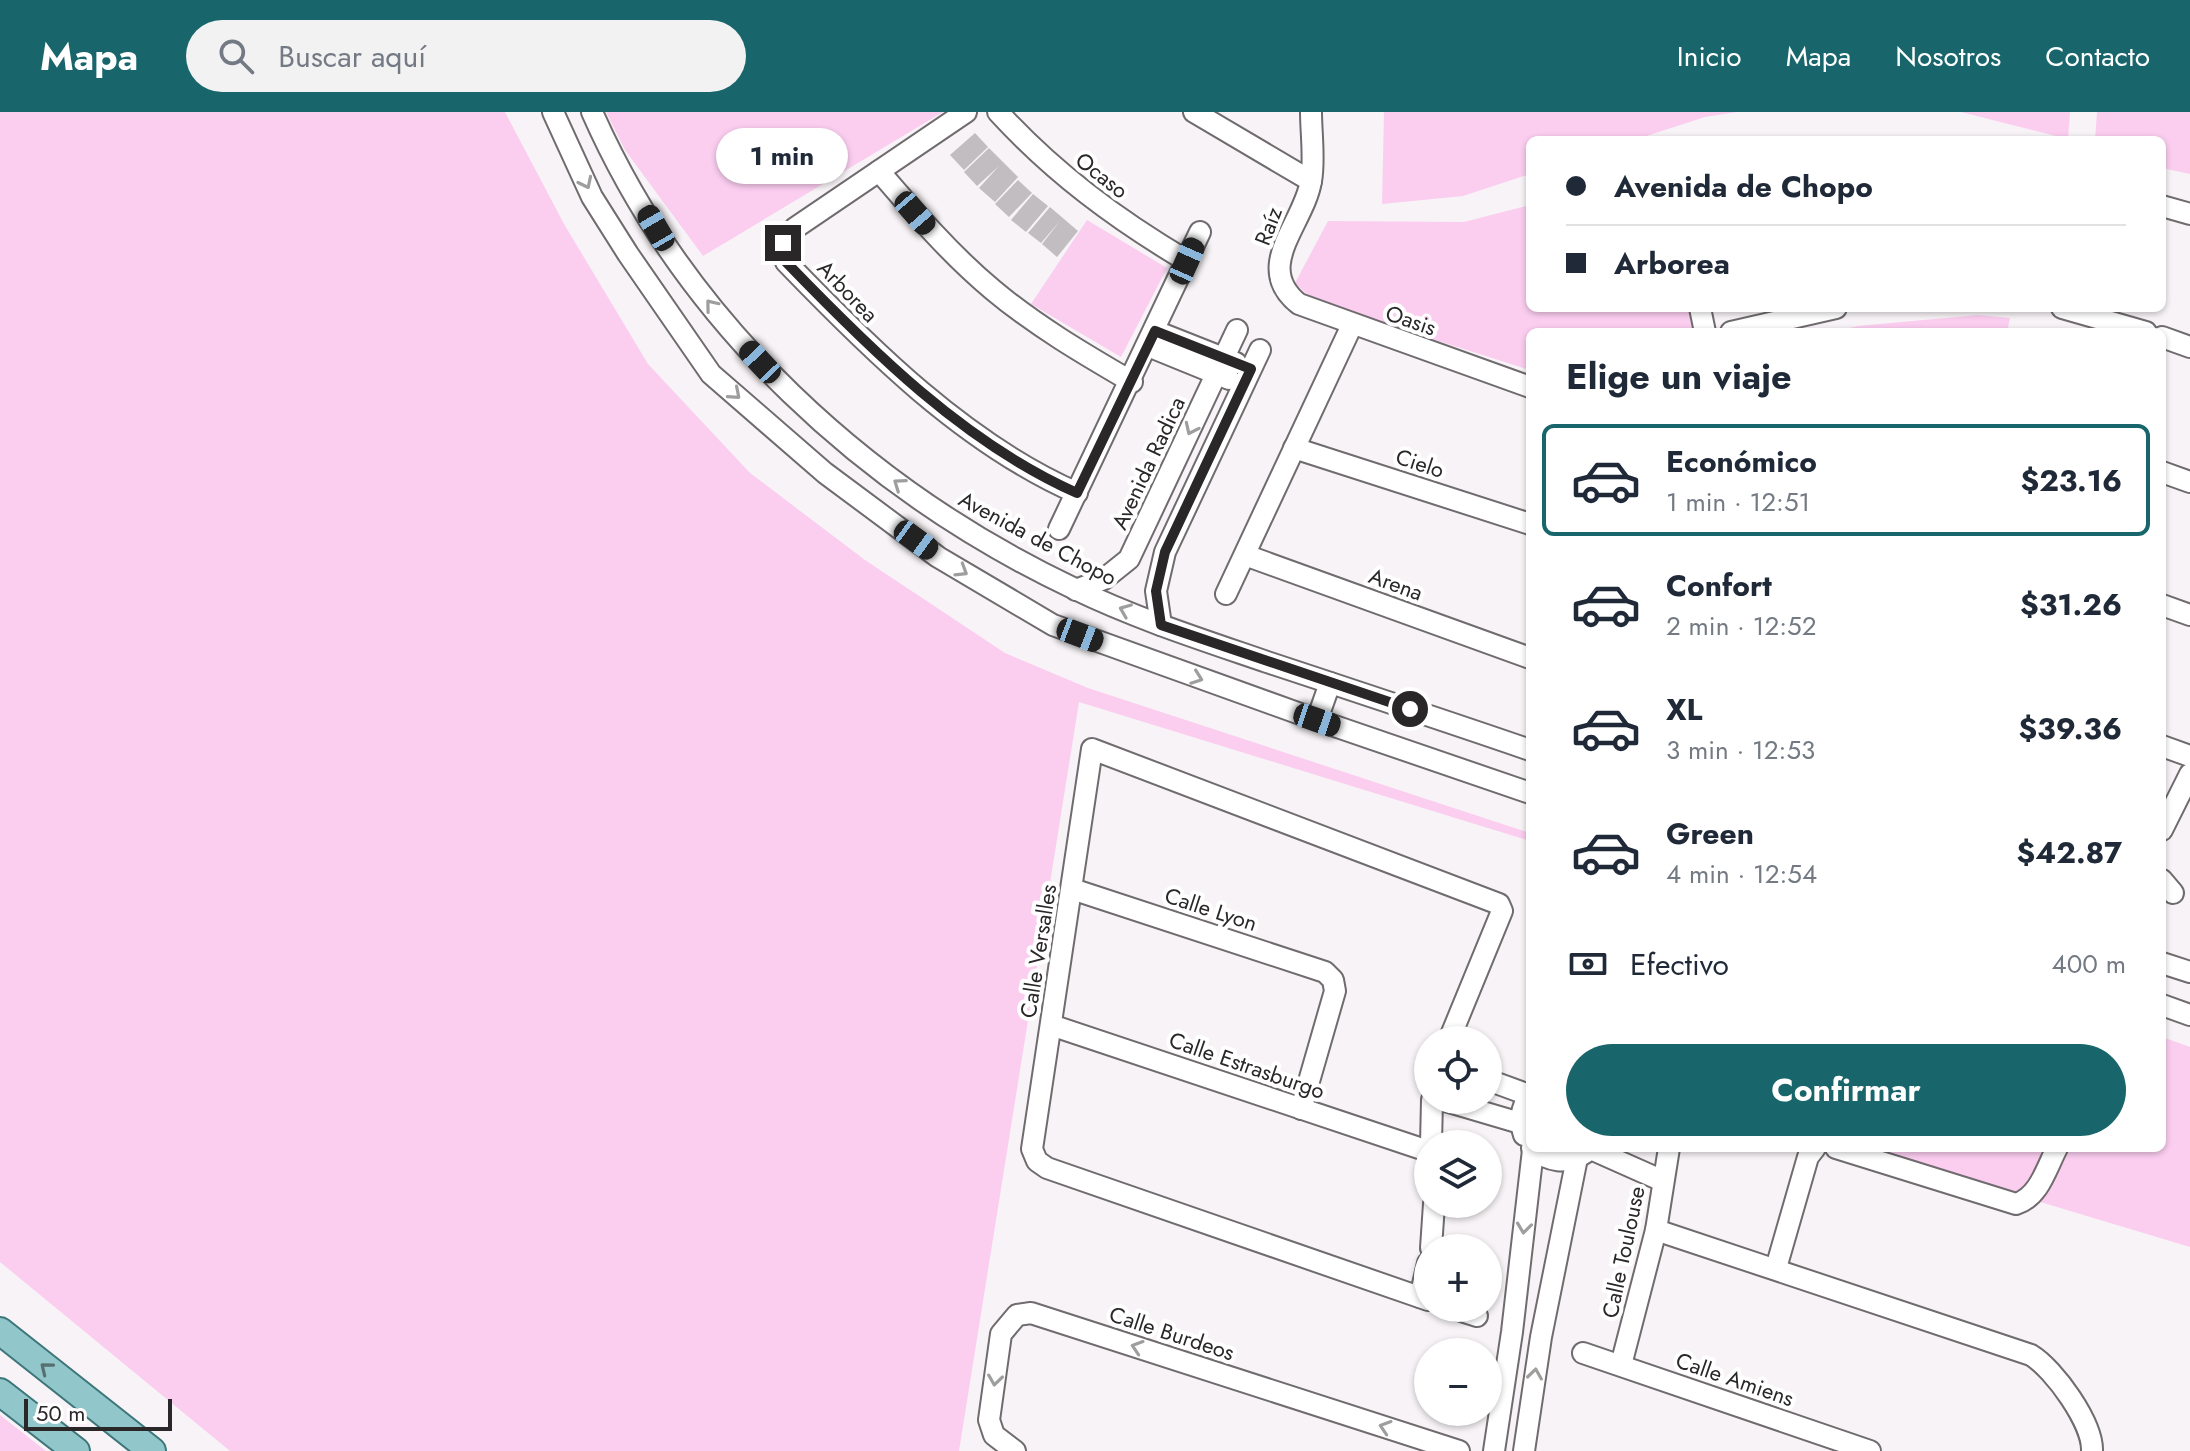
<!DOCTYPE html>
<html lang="es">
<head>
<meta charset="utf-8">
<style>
	body { margin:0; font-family:Jost,sans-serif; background:#f2f2f3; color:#1f2937; height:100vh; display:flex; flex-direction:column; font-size:30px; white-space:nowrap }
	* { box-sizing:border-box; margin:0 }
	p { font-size:26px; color:#747a83 }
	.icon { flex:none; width:44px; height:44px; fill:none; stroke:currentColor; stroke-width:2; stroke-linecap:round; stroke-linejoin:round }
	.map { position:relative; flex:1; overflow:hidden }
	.details { position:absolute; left:1526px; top:216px; width:640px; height:824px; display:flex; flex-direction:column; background:#fff; border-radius:12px; box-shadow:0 2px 6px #0004 }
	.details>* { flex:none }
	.banner { position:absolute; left:1526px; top:24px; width:640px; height:176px; border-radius:12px; box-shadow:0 2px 6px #0004; display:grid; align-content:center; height:176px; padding:0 40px; background:#fff }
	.fabs { position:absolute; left:1414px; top:914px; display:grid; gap:16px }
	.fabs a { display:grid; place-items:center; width:88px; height:88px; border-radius:50%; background:#fff; box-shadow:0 2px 6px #0004; font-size:40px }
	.scale { position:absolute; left:24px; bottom:20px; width:148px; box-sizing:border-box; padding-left:8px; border:4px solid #292728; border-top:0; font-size:22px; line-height:28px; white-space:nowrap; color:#292728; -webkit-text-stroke:6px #fff; paint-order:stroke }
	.end { position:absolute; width:36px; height:36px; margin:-18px; border:10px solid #292728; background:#fff; box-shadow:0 0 0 4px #fff }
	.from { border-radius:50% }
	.bubble { position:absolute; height:56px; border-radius:28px; background:#fff; box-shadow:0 2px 6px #0004; font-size:26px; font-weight:700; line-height:56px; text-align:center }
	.car { position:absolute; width:24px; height:48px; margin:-24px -12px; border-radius:10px; box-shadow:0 0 6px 2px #0007; background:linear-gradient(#222 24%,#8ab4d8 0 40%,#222 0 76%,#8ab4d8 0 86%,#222 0) }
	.banner b { display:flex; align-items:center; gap:28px; height:76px; font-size:30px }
	.banner b+b { border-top:2px solid #e0e1e3 }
	.banner i { width:20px; height:20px; background:#1f2937 }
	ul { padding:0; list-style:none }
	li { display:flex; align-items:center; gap:24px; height:112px; margin:0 16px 12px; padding:0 24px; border:4px solid transparent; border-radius:12px }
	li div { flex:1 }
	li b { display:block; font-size:30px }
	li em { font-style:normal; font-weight:700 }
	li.active { border-color:#18666b }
	li>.icon { width:72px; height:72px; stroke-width:1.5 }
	h2 { padding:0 40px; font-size:36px; line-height:96px }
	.pay { display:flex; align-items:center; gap:20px; height:88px; padding:0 40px; font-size:30px }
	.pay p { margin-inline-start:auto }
	.action { display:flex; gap:16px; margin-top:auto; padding:16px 40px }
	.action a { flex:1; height:92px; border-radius:48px; background:#18666b; color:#fff; font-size:32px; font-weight:700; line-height:92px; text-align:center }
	header { display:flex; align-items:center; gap:48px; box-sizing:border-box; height:112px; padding:0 40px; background:#18666b; color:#fff }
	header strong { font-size:38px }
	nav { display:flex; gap:44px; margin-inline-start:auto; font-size:28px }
	.search { width:560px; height:72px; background:#f2f2f3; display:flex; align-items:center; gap:20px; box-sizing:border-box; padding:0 28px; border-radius:44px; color:#747a83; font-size:30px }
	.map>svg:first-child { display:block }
</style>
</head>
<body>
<header>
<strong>Mapa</strong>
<div class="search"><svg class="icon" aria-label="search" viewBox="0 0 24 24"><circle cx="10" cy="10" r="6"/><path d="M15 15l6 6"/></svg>Buscar aquí</div>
<nav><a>Inicio</a><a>Mapa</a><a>Nosotros</a><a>Contacto</a></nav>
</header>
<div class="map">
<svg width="2190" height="1339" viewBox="0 0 2190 1339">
	<rect width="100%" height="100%" fill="#f7f3f6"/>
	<!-- green -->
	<g fill="#fbcef0">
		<polygon points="0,0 505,0 564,112 648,252 750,361 865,448 1005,541 1088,576 1530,721 1530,729 1079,590 959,1339 230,1339 0,1150"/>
		<polygon points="606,0 943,0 703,144 625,38"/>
		<polygon points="1384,0 1737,0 1705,5 1634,28 1530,28 1530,62 1463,84 1382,92"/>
		<polygon points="1961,0 2070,0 2068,27"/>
		<polygon points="2097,0 2190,0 2190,62 2162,56 2162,28 2095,28"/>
		<polygon points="1530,93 1530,196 1688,196 1693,220 1530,220 1530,258 1315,190 1295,171 1328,109 1464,110"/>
		<polygon points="1087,108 1167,156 1121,245 1031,192"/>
		<polygon points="1978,203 2010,206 2007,220 1834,220 1858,214"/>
		<polygon points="2162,925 2190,935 2190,1135 1861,1036 2162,1036"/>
		<polygon points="0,1303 46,1339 0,1339"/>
	</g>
	<!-- building -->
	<g fill="#c1bdc0">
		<polygon points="975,21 988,35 964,58 950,43"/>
		<polygon points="989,36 1018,65 995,90 979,76 999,54 977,74 964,60"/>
		<polygon points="1018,68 1032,81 1009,105 995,92"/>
		<polygon points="1033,82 1048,94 1026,120 1011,108"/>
		<polygon points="1050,95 1078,119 1057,145 1042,132 1060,109 1041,131 1028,121"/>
	</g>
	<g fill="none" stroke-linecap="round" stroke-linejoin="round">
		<!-- minor casing -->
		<g stroke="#6f6b6e" stroke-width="24">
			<g id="minor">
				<polyline points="553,0 592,85 628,142 711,262 825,361 938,445 1053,513 1317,608 1530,681"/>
				<path d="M592,0c94,213 276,379 483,477 62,30 128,51 192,73 88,29 176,58 263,88"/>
				<path d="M966,0l-171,116 -14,22 5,12c84,87 179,182 291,231"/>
				<path d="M998,0c56,61 118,107 189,149"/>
				<polyline points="1194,0 1311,69"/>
				<path d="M1311,0c0,22 4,47 0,69 -7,43 -59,86 -12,123l231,83"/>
				<path d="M879,59c36,42 72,84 114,119 43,36 91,64 139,92"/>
				<polyline points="2162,94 2190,102"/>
				<polyline points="1700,196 1705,220"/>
				<polyline points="2062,196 2146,220"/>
				<polyline points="1155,219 1236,251"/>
				<polyline points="1731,220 1836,196"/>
				<polyline points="2162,225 2190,235"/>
				<polyline points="1148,234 1229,267"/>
				<polyline points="1294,336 1530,412"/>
				<polyline points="2162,360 2190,370"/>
				<polyline points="1059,417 1200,120"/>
				<polyline points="1245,443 1530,546"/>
				<polyline points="1076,478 1104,467 1129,447 1237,218"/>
				<polyline points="1226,482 1352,213"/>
				<polyline points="2162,493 2190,503"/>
				<polyline points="1161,513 1156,479 1165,440 1260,238"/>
				<polyline points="1317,608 1330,571"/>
				<polyline points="2162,634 2190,644"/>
				<polyline points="2162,718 2190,662"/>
				<polyline points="2162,768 2173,781"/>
				<polyline points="1072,777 1325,860 1333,868 1335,879 1301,997"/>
				<polyline points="2162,851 2190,860"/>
				<polyline points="2162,893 2190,903"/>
				<polyline points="1051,913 1428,1039"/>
				<polyline points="1488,968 1529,983"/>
				<polyline points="1442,988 1520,1011"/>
				<path d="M1524,1023c-5,-16 -3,-26 6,-41"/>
				<polyline points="1431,1032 1432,988"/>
				<path d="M1532,1036c16,14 35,17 53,5"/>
				<path d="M1836,1036l180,56c23,-7 30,-35 41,-56"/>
				<polyline points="1591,1037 1663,1069"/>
				<path d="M1656,1118l375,125c23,14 62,68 61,96"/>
				<polyline points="1431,1136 1434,1092"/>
				<polyline points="1776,1156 1808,1045 1815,1036"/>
				<polyline points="1420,1185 1428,1151"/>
				<polyline points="1428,1188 1047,1056 1037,1049 1032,1037 1092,637 1499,792 1502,799 1449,928"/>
				<polyline points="1452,1196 1477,1204"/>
				<polyline points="1583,1241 1870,1339"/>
				<polyline points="1621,1253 1656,1118 1669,1036"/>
				<polyline points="1015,1339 994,1323 989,1308 1001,1222 1017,1203 1031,1201 1459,1339"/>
				<polyline points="1494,1339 1512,1220 1533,1038"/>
				<polyline points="1524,1339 1541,1225 1577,1046"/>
			</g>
		</g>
		<!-- major casing -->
		<g stroke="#3d767a" stroke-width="30">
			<g id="major">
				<polyline points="0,1219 152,1339"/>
				<polyline points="0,1280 76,1339"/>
			</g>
		</g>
		<!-- minor -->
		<use href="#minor" stroke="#fff" stroke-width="20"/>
		<!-- major -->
		<use href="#major" stroke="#91c7ca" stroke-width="26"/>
	</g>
	<!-- one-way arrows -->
	<defs><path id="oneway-chevron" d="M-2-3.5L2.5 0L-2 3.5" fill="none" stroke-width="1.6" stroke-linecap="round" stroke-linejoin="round" transform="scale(2)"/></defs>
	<g stroke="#9f9e9e">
		<use href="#oneway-chevron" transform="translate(586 71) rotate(64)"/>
		<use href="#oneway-chevron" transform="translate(711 193) rotate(-129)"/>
		<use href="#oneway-chevron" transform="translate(735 282) rotate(41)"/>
		<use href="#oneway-chevron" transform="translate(1191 317) rotate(115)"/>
		<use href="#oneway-chevron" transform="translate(899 372) rotate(-145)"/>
		<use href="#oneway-chevron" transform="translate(962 459) rotate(32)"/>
		<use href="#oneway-chevron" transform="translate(1125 498) rotate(-158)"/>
		<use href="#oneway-chevron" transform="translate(1197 566) rotate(20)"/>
		<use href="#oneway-chevron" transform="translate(1524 1116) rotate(97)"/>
		<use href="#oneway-chevron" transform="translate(1137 1235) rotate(-162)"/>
		<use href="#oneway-chevron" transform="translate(1535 1262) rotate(-82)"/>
		<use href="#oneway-chevron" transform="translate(995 1268) rotate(98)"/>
		<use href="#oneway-chevron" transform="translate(1385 1315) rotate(-162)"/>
	</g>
	<use stroke="#586f71" href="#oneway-chevron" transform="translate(46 1256) rotate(-141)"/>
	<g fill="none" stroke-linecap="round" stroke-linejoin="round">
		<!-- route -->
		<path stroke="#292728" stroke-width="10" d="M783,131l-2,7 5,12c84,87 178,181 291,231l78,-162 96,38 -86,183 -9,39 5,34 249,84"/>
	</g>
	<g text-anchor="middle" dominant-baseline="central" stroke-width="8" stroke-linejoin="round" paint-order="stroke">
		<!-- street labels -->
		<g font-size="22" fill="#292728" stroke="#fff">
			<text transform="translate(1102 63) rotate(38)">Ocaso</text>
			<text transform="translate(1268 114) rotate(-69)">Raíz</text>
			<text transform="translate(848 179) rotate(46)">Arborea</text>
			<text transform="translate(1411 208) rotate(19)">Oasis</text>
			<text transform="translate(1148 351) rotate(-65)">Avenida Radica</text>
			<text transform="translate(1420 351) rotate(18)">Cielo</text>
			<text transform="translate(1038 426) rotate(28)">Avenida de Chopo</text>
			<text transform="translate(1396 472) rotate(20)">Arena</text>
			<text transform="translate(1211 797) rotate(18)">Calle Lyon</text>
			<text transform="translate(1038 839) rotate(-81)">Calle Versalles</text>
			<text transform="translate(1247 953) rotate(19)">Calle Estrasburgo</text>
			<text transform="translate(1623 1140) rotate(-78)">Calle Toulouse</text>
			<text transform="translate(1172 1221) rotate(18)">Calle Burdeos</text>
			<text transform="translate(1735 1267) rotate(19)">Calle Amiens</text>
		</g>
	</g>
</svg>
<div class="fabs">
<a><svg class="icon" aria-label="locate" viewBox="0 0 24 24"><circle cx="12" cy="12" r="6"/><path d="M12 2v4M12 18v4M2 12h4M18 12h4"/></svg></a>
<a><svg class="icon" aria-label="layers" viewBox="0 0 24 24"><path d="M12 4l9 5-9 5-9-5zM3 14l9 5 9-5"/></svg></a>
<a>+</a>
<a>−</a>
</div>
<div class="scale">50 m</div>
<i class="end from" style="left:1410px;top:597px"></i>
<i class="end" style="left:783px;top:131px"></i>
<div class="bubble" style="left:716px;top:16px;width:132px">1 min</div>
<i class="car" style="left:915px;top:101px;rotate:139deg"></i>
<i class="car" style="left:656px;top:116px;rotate:330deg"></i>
<i class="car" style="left:1187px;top:149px;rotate:24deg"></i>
<i class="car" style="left:760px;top:250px;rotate:317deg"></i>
<i class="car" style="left:916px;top:428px;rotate:126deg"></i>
<i class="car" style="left:1080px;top:523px;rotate:111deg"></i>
<i class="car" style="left:1317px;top:608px;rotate:109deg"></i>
<div class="banner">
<b><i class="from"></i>Avenida de Chopo</b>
<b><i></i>Arborea</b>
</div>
<section class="details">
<h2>Elige un viaje</h2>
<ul>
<li class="active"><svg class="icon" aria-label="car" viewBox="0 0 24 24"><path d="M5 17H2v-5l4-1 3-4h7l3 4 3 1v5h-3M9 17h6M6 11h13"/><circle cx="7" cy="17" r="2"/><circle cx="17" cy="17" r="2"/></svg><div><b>Económico</b><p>1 min · 12:51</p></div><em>$23.16</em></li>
<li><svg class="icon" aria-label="car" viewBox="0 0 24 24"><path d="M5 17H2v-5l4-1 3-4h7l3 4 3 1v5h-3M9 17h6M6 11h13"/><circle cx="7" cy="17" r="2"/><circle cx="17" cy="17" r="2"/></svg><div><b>Confort</b><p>2 min · 12:52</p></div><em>$31.26</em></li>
<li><svg class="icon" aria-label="car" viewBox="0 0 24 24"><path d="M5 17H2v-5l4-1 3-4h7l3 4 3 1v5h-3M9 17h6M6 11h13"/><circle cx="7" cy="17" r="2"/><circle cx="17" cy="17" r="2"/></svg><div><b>XL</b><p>3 min · 12:53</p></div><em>$39.36</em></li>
<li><svg class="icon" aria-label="car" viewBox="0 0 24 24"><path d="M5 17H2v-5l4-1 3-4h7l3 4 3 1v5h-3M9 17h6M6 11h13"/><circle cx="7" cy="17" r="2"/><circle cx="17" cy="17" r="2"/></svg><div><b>Green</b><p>4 min · 12:54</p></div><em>$42.87</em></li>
</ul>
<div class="pay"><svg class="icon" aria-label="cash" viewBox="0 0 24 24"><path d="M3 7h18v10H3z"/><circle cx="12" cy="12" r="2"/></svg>Efectivo<p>400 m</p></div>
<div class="action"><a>Confirmar</a></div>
</section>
</div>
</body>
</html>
